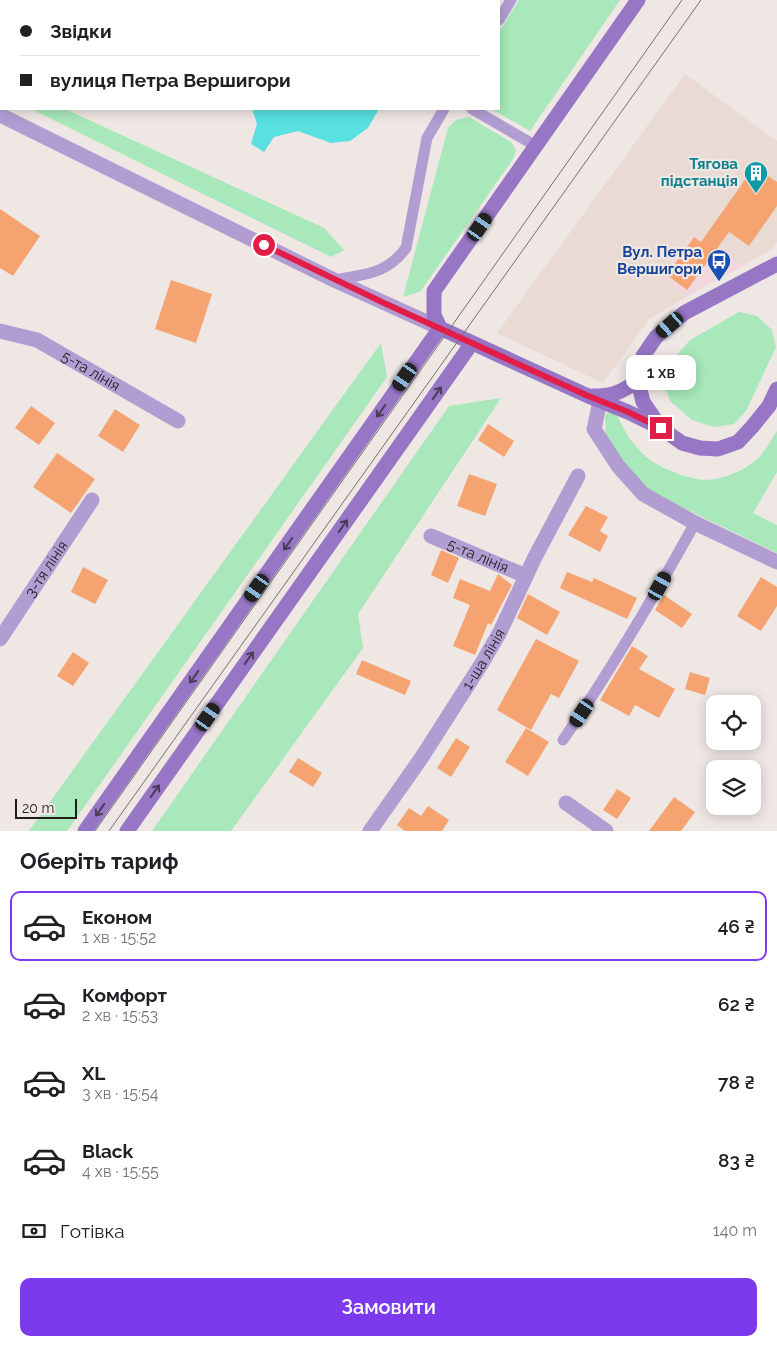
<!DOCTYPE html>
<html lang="uk">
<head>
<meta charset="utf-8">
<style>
	body { margin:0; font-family:Raleway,sans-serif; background:#f2f2f2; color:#202124; height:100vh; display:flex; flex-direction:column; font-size:19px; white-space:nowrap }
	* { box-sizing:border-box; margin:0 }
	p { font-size:16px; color:#757577 }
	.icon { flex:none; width:28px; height:28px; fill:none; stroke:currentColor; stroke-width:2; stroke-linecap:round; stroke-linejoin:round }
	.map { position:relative; height:831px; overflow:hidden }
	.drawer { display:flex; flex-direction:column; background:#fff; flex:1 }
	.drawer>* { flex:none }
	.guide { position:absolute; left:0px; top:0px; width:500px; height:110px; box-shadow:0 2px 12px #0003; display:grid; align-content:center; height:110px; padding:0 20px; background:#fff }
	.tools { position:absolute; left:706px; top:695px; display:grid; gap:10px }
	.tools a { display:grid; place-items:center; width:55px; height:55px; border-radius:10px; background:#fff; box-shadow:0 2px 12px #0003; font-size:25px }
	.scale { position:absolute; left:15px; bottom:12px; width:62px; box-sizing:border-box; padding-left:5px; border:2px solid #201e1c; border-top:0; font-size:14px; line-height:18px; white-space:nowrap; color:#201e1c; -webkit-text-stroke:4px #eee7e4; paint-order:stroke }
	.end { position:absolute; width:22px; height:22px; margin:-11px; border:6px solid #e11d48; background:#fff; box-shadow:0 0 0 2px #fff }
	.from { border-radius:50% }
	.bubble { position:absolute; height:35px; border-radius:10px; background:#fff; box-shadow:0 2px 12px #0003; font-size:16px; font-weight:600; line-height:35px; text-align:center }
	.car { position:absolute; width:15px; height:30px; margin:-15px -8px; border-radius:6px; box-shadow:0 0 4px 1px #0007; background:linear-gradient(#222 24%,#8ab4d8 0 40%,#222 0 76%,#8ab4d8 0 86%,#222 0) }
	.guide b { display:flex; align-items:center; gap:18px; height:48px; font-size:19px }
	.guide b+b { border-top:1px solid #e0e0e0 }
	.guide i { width:12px; height:12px; background:#202124 }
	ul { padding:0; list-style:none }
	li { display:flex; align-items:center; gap:15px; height:70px; margin:0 10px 8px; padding:0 10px; border:2px solid transparent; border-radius:10px }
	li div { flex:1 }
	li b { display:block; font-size:19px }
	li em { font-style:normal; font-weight:600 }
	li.active { border-color:#7c3aed }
	li>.icon { width:45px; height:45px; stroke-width:1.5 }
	h2 { padding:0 20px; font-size:22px; line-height:60px }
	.pay { display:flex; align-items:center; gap:12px; height:55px; padding:0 20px; font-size:19px }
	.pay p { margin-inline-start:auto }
	.button { display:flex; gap:10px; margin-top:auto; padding:10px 20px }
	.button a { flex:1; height:58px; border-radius:10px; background:#7c3aed; color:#fff; font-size:20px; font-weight:600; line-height:58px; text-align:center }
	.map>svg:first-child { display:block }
</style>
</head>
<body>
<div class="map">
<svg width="777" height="831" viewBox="0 0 777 831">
	<rect width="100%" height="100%" fill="#eee7e4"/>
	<!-- commercial -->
	<polygon fill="#f2d7dc" points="694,233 737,263 746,264 686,297 661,277"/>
	<!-- built -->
	<polygon fill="#e9dbd4" points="685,74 777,141 777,242 772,249 746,264 737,263 694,233 661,277 686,297 649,319 603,383 497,333"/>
	<!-- green -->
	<g fill="#a8e8ba">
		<polygon points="519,0 620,0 530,131 491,109 499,109 499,32"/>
		<polygon points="31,109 65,109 324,228 344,250 331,257"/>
		<polygon points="469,117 511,142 516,150 513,159 420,292 403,297 448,128 456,120"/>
		<polygon points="739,312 757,316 772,330 776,347 746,411 734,424 714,427 692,420 670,401 663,381 670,363 690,340"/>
		<polygon points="381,343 387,377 67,831 29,831"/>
		<polygon points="501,398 358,614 363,648 231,831 152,831 449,406"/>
		<path d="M608,412l9,3c7,15 15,29 28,41 13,11 35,20 52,23 19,4 46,-7 60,-20 8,-7 14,-19 20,-28v41l-24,41 24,12v28l-127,-61 -28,-30 -16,-27 -1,-19z"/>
	</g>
	<!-- water -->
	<g fill="#59e0e1">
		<polygon points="116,0 446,0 116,1"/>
		<polygon points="252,109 379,109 368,128 350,141 331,143 298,131 274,137 264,152 251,144 257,124"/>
	</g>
	<!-- building -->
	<g fill="#f5a471">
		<polygon points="754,167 777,182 777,206 749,246 729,232 687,290 667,275 694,237 701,242"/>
		<polygon points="0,209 40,236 13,276 0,268"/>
		<polygon points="171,280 212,294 196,343 155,329"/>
		<polygon points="31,406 55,423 39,445 15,428"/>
		<polygon points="115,409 140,425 123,452 98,436"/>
		<polygon points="488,424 514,441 504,457 478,440"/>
		<polygon points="57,453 95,479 71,513 33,487"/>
		<polygon points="469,474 497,484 485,516 457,506"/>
		<polygon points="586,506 608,517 600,531 608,536 600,552 568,535"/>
		<polygon points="441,550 459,558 448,583 431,575"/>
		<polygon points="83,567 108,580 95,604 71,592"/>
		<polygon points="567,572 592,582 594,578 637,598 627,619 560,588"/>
		<polygon points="498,574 512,585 491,625 488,623 475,655 453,646 470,605 453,598 460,579 490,591"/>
		<polygon points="761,577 777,587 777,606 761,631 737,616"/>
		<polygon points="528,594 560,612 547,635 517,618"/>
		<polygon points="664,595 692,614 682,628 655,610"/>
		<polygon points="536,639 579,661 559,698 551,694 531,730 497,710"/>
		<polygon points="632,646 648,656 639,669 675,689 659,718 635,705 629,716 600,700"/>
		<polygon points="73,652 89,663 73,686 57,676"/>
		<polygon points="362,660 411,681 405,695 356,674"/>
		<polygon points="690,672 710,678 705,695 685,689"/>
		<polygon points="526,728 549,742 528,776 505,762"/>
		<polygon points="456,738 470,747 451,777 437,768"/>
		<polygon points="298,758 322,773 313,787 289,772"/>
		<polygon points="617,789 631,798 617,819 603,810"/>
		<polygon points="674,797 695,812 681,831 649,831"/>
		<polygon points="428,806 449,820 442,831 405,831 397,825 409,808 421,816"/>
	</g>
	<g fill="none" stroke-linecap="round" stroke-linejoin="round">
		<!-- lane -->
		<g stroke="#b29dd3" stroke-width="11">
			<polyline points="499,20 511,0"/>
			<polyline points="472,109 536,146"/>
			<path d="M334,280c30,-6 52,-5 72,-32l21,-110 17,-29"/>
			<path d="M563,740c48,-70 91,-143 132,-217"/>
		</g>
		<!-- street -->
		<g stroke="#b29dd3" stroke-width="15">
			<polyline points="0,115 334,280 440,328"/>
			<path id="s1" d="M0,331l37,9 141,81"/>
			<polyline points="600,401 594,429 618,466 643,494 695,523 777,562"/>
			<path id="s2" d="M431,536l95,40"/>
			<path id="s3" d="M0,639l92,-139"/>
			<polyline points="566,803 606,831"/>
			<path id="s4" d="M370,831l52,-74 60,-94 18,-31 34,-73 44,-83"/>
		</g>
		<!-- secondary -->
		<g stroke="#9776c5" stroke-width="15">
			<polyline points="638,0 434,291 434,315 440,328 586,395 628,412 661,428"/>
			<polyline points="777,264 684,313 656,337 643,356 638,381 643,402 661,428 682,443 700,448 718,449 738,442 752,427 769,406 777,389"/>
			<path d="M593,396c20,1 29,-5 45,-15"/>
			<polyline points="85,831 440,328"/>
			<polyline points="127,831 472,343"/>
		</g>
		<!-- tram -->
		<g stroke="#75716e" stroke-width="1">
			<polyline points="95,831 682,0"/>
			<polyline points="109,831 701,0"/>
		</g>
	</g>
	<!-- one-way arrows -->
	<defs><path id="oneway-shaft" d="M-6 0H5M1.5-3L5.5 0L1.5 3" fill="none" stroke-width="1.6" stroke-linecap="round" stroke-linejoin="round" transform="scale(1.25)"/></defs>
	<g stroke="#4a3d57">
		<use href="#oneway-shaft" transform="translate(437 393) rotate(-55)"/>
		<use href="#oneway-shaft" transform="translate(381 411) rotate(125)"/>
		<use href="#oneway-shaft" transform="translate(343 526) rotate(-55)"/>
		<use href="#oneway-shaft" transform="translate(288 544) rotate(125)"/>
		<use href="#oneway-shaft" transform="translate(249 658) rotate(-55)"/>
		<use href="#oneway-shaft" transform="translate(194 677) rotate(125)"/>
		<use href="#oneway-shaft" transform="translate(155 791) rotate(-55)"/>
		<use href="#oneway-shaft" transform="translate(100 810) rotate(125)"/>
	</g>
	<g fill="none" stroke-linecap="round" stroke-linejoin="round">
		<!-- route -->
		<polyline stroke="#e11d48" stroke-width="6" points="264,245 384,303 586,395 628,412 661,428"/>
	</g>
	<!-- icons -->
	<defs>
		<g id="building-pin" transform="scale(1.25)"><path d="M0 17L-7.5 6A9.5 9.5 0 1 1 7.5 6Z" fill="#0f9aa8" stroke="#eee7e4"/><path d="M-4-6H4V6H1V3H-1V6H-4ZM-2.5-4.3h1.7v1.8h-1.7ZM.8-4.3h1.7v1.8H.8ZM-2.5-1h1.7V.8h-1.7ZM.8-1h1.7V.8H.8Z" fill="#fff"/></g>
		<g id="bus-pin" transform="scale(1.25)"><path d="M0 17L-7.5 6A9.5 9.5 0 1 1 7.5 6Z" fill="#1a4fb4" stroke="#eee7e4"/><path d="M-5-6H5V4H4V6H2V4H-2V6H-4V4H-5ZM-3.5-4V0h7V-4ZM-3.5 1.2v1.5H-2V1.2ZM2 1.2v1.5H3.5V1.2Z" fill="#fff"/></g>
	</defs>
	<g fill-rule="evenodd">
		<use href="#building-pin" x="756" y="173"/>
		<use href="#bus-pin" x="719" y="261"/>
	</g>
	<g text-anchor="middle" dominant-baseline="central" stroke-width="4.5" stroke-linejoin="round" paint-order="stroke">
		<!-- culture labels -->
		<g font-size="15" font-weight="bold" fill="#0d838f" stroke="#eee7e4" text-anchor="end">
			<text x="738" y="164">Тягова<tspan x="738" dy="17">пiдстанцiя</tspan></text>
		</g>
		<!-- transit labels -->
		<g font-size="15" font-weight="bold" fill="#164399" stroke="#eee7e4" text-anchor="end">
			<text x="702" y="252">Вул. Петра<tspan x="702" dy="17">Вершигори</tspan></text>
		</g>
		<!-- street labels -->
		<g font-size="15" fill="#201e1c" stroke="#eee7e4">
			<text stroke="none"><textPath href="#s1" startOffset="100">5-та лінія</textPath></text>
			<text stroke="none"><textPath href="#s2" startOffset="51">5-та лінія</textPath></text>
			<text stroke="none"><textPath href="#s3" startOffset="84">3-тя лінія</textPath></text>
			<text stroke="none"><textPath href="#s4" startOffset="206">1-ша лінія</textPath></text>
		</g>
	</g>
</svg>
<div class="tools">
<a><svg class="icon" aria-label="locate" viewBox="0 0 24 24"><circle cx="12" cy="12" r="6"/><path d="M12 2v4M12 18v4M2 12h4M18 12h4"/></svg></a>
<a><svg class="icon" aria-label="layers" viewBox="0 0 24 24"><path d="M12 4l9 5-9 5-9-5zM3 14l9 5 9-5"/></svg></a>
</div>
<div class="scale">20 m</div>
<i class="end from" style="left:264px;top:245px"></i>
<i class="end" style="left:661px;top:428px"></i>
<div class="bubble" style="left:626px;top:355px;width:70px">1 хв</div>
<i class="car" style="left:480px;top:227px;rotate:35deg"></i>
<i class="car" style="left:670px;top:325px;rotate:229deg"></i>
<i class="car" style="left:405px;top:377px;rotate:215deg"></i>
<i class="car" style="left:660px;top:586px;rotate:29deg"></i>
<i class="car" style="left:257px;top:588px;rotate:215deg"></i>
<i class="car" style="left:582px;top:713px;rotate:214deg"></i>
<i class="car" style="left:208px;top:717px;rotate:35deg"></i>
<div class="guide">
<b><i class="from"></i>Звідки</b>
<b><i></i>вулиця Петра Вершигори</b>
</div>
</div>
<section class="drawer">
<h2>Оберіть тариф</h2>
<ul>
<li class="active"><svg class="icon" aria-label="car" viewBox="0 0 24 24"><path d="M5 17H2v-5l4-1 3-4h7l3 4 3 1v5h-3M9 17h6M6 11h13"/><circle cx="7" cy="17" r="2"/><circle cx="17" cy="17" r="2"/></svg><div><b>Економ</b><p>1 хв · 15:52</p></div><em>46 ₴</em></li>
<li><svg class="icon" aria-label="car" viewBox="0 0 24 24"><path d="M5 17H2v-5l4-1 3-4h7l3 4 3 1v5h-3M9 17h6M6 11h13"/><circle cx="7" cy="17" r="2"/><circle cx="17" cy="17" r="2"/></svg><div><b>Комфорт</b><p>2 хв · 15:53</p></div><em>62 ₴</em></li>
<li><svg class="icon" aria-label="car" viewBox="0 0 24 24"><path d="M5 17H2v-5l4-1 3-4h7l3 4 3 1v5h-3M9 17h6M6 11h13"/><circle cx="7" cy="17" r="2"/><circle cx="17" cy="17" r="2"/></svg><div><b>XL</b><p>3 хв · 15:54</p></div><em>78 ₴</em></li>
<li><svg class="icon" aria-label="car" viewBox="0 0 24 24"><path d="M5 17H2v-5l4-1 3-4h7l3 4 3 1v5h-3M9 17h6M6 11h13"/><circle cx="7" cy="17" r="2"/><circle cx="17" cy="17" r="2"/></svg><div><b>Black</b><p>4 хв · 15:55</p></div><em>83 ₴</em></li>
</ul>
<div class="pay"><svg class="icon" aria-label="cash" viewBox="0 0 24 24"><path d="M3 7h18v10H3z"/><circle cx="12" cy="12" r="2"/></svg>Готівка<p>140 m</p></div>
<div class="button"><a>Замовити</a></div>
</section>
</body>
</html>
